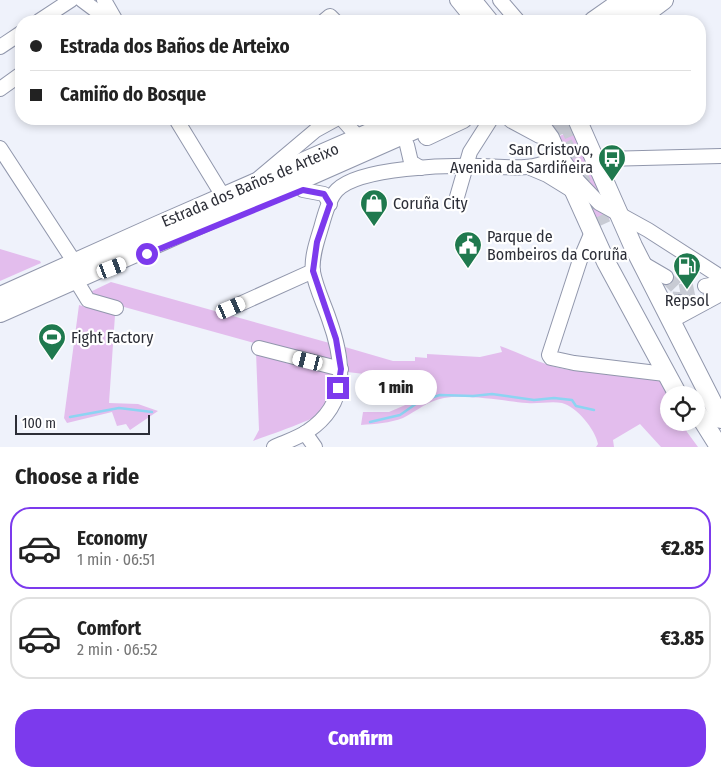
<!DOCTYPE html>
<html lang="en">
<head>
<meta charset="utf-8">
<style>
	body { margin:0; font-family:"Fira Sans Condensed",sans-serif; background:#f2f2f2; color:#222; height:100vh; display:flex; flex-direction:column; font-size:19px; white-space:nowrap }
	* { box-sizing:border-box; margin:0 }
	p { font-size:16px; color:#767676 }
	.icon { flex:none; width:28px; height:28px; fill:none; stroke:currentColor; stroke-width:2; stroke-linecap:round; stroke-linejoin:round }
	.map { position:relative; height:447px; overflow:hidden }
	.drawer { display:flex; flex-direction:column; background:#fff; flex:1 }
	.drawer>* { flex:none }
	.top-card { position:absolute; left:15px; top:15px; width:691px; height:110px; border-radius:20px; box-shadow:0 2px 8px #0003; display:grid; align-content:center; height:110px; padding:0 15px; background:#fff }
	.tools { position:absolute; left:660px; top:386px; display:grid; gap:10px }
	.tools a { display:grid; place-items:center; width:45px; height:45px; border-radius:50%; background:#fff; box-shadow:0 2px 8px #0003; font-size:25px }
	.scale { position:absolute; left:15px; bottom:12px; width:135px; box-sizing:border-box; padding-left:5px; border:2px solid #2c2e37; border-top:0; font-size:14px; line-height:18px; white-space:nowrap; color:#2c2e37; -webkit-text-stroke:4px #fff; paint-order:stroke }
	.end { position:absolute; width:22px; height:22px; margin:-11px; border:6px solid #7c3aed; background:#fff; box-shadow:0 0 0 2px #fff }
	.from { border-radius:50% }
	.bubble { position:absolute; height:35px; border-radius:18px; background:#fff; box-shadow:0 2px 8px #0003; font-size:16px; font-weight:800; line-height:35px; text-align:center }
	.car { position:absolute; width:15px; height:30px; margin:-15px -8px; border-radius:6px; box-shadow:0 0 4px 1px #0007; background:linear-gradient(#fff 24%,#345 0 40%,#fff 0 76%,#345 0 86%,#fff 0) }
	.top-card b { display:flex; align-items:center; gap:18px; height:48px; font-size:19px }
	.top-card b+b { border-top:1px solid #e0e0e0 }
	.top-card i { width:12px; height:12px; background:#222 }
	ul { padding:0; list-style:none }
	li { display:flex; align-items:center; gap:15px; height:82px; margin:0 10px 8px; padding:0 5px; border:2px solid #e0e0e0; border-radius:20px }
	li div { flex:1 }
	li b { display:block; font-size:19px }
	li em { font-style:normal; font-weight:800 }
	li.active { border-color:#7c3aed }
	li>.icon { width:45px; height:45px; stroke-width:1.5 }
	h2 { padding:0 15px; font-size:22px; line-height:60px }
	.primary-button { display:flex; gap:10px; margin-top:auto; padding:10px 15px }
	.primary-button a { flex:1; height:58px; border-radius:20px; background:#7c3aed; color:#fff; font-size:20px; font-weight:800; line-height:58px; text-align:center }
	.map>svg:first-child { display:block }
</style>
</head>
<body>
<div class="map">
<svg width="721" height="447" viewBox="0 0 721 447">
	<rect width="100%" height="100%" fill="#eff2fb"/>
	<!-- green -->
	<g fill="#e3bded">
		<polygon points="543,119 569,119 571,123 555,132"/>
		<path d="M573,129l36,74c-24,-12 -40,-43 -51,-66z"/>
		<polygon points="582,194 615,216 595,225"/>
		<polygon points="0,249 40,261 41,263 0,281"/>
		<polygon points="111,282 333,344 334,365 117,305 88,293"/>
		<polygon points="79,305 115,315 109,403 138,404 158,411 130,430 126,424 117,426 112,412 67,423 64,418"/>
		<path d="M500,346c22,8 47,21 70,24 22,2 79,-4 94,15 8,10 5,25 5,37l15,1 3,9 11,15h-37l-21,-23 -27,16 1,7h-18l2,-3c-3,-15 -21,-37 -36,-41 -11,-2 -24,1 -35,0 -23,-2 -61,-9 -83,-5 -17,3 -27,13 -41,20 -13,5 -28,6 -42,7l2,-13h26l28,-12 2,-16 -28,-7 -44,-5 1,-9 -3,-16 48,14h22v-4l12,1v-4l53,3 22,-5z"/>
		<path d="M256,352l80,22c-1,12 -2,27 -11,37 -8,8 -59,25 -72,30l6,-11z"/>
	</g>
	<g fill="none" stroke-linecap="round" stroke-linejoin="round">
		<!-- stream -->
		<g stroke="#8dd4f2" stroke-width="2.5">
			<polyline points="70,417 119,408 152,412"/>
			<polyline points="370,422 400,415 420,401 440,395 473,396 492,394 534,400 554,398 572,400 576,406 594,410"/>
		</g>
		<!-- minor-tunnel -->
		<g stroke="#c8cbd4" stroke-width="14" stroke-dasharray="14 7" stroke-linecap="butt">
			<polyline points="666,277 680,291 679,302"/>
			<polyline points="680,291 705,286"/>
		</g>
		<!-- major-tunnel -->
		<g stroke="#c8cbd4" stroke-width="18" stroke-dasharray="18 9" stroke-linecap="butt">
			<polyline points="499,17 502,21"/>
			<polyline points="552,119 602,225"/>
			<polyline points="566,119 582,155"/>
		</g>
		<!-- minor casing -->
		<g stroke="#9197ac" stroke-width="16">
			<g id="minor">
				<polyline points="82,0 110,21"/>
				<polyline points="104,0 116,21"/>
				<polyline points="457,0 474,21"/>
				<polyline points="500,0 518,21"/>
				<polyline points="39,21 71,0"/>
				<polyline points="324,21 330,16 335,21"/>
				<polyline points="0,47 21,33"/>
				<polyline points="0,89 21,74"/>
				<polyline points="176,119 223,196"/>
				<polyline points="342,119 359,138"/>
				<polyline points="407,145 411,162 421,168"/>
				<polyline points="0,148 75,263"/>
				<polyline points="592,154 604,159 721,156"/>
				<polyline points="528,167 547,175 573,191"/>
				<polyline points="259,178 316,130 336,119"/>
				<polyline points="303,190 324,194 330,204"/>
				<polyline points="457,197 470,152 491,119"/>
				<polyline points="592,232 580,260 549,355 551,358 574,363 665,374"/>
				<polyline points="642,263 666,277"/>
				<polyline points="77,282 88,300 116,308"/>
				<polyline points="705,286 721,283"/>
				<polyline points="231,308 313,271"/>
				<polyline points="671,321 721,294"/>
				<polyline points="671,321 679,302"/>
				<polyline points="259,348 341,369"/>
				<polyline points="305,433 315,447"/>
				<path d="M274,447c11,-5 24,-9 34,-16 42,-28 36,-70 21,-112 -5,-15 -13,-31 -16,-47 -2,-14 4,-31 8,-44 3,-11 8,-30 16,-38 23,-23 112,-25 144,-24 18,0 39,4 57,-1 9,-2 15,-8 17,-17l23,33 21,22 49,27 73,47"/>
			</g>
		</g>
		<!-- major casing -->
		<g stroke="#9197ac" stroke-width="20">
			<g id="major">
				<polyline points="472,0 489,21"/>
				<polyline points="616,17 640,0"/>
				<polyline points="593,21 623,0"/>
				<polyline points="636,21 664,0"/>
				<polyline points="512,119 540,134"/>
				<polyline points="532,119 539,123 550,138 606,262 678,395"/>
				<polyline points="577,119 633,246 721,419"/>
				<polyline points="427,136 463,119"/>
				<polyline points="0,296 158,225 401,119"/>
				<polyline points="0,313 439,119"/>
				<polyline points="696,410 718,445"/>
			</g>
		</g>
		<!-- minor -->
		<use href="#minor" stroke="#fff" stroke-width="14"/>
		<!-- major -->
		<use href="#major" stroke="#fff" stroke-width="18"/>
	</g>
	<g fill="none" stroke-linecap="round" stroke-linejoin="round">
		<!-- route -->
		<polyline stroke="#7c3aed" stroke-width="6" points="147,254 303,190 324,194 330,204 317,242 313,271 336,339 341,369 338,388"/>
	</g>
	<!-- icons -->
	<defs>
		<g id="bus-pin" transform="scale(1.4375)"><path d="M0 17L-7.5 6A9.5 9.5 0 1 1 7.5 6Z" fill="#1f794e" stroke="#fff"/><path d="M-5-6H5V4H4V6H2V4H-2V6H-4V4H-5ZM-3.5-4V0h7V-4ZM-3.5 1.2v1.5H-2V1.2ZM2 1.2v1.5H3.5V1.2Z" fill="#fff"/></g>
		<g id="shop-pin" transform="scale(1.4375)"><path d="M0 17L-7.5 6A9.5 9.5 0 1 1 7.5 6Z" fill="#1f794e" stroke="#fff"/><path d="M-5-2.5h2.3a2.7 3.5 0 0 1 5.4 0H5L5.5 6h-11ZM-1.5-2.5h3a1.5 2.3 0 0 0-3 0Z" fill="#fff"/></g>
		<g id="civic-pin" transform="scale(1.4375)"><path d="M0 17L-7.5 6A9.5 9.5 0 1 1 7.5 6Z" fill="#1f794e" stroke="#fff"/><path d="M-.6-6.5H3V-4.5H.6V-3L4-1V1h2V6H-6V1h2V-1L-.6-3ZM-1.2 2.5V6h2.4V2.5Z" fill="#fff"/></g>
		<g id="fuel-pin" transform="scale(1.4375)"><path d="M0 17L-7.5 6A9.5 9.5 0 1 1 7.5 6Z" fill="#1f794e" stroke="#fff"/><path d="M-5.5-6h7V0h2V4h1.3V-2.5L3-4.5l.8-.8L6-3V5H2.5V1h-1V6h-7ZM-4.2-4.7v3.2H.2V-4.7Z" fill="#fff"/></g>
		<g id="stadium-pin" transform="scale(1.4375)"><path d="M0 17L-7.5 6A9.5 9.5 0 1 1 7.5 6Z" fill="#1f794e" stroke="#fff"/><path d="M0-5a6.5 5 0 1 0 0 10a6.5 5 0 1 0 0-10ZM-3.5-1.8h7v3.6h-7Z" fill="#fff"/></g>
	</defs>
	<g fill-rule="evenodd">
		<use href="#bus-pin" x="612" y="158"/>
		<use href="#shop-pin" x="374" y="203"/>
		<use href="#civic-pin" x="468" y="245"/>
		<use href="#fuel-pin" x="687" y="266"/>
		<use href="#stadium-pin" x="52" y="337"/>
	</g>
	<g text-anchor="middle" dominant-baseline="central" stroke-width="4.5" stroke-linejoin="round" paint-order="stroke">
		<!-- poi labels -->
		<g font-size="16" fill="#2c2e37" stroke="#fff" text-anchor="start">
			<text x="593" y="149" text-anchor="end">San Cristovo,<tspan x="593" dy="18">Avenida da Sardiñeira</tspan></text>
			<text x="393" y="203">Coruña City</text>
			<text x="487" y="236">Parque de<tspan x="487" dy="18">Bombeiros da Coruña</tspan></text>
			<text x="687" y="300" text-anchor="middle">Repsol</text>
			<text x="71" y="337">Fight Factory</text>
		</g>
		<!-- street labels -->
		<g font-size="16" fill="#2c2e37" stroke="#fff">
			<text transform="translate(250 185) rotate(-23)">Estrada dos Baños de Arteixo</text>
		</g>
	</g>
</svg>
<div class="tools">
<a><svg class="icon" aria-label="locate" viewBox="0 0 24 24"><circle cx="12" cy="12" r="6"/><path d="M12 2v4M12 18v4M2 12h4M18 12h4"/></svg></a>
</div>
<div class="scale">100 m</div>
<i class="end from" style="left:147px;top:254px"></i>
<i class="end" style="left:338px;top:388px"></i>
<div class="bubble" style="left:355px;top:370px;width:82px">1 min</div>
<i class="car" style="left:112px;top:268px;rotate:69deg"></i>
<i class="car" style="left:231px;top:308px;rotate:66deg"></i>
<i class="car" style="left:308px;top:361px;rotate:284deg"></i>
<div class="top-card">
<b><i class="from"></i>Estrada dos Baños de Arteixo</b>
<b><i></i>Camiño do Bosque</b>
</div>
</div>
<section class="drawer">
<h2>Choose a ride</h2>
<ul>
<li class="active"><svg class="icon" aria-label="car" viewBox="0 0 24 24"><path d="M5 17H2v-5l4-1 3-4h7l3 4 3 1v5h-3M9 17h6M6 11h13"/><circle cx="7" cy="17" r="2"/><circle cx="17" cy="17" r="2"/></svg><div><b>Economy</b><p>1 min · 06:51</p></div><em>€2.85</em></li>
<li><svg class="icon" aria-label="car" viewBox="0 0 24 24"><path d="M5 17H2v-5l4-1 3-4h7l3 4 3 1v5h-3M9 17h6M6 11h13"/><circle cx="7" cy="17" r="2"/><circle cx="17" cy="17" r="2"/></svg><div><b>Comfort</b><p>2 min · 06:52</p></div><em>€3.85</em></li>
</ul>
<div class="primary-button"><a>Confirm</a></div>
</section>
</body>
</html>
